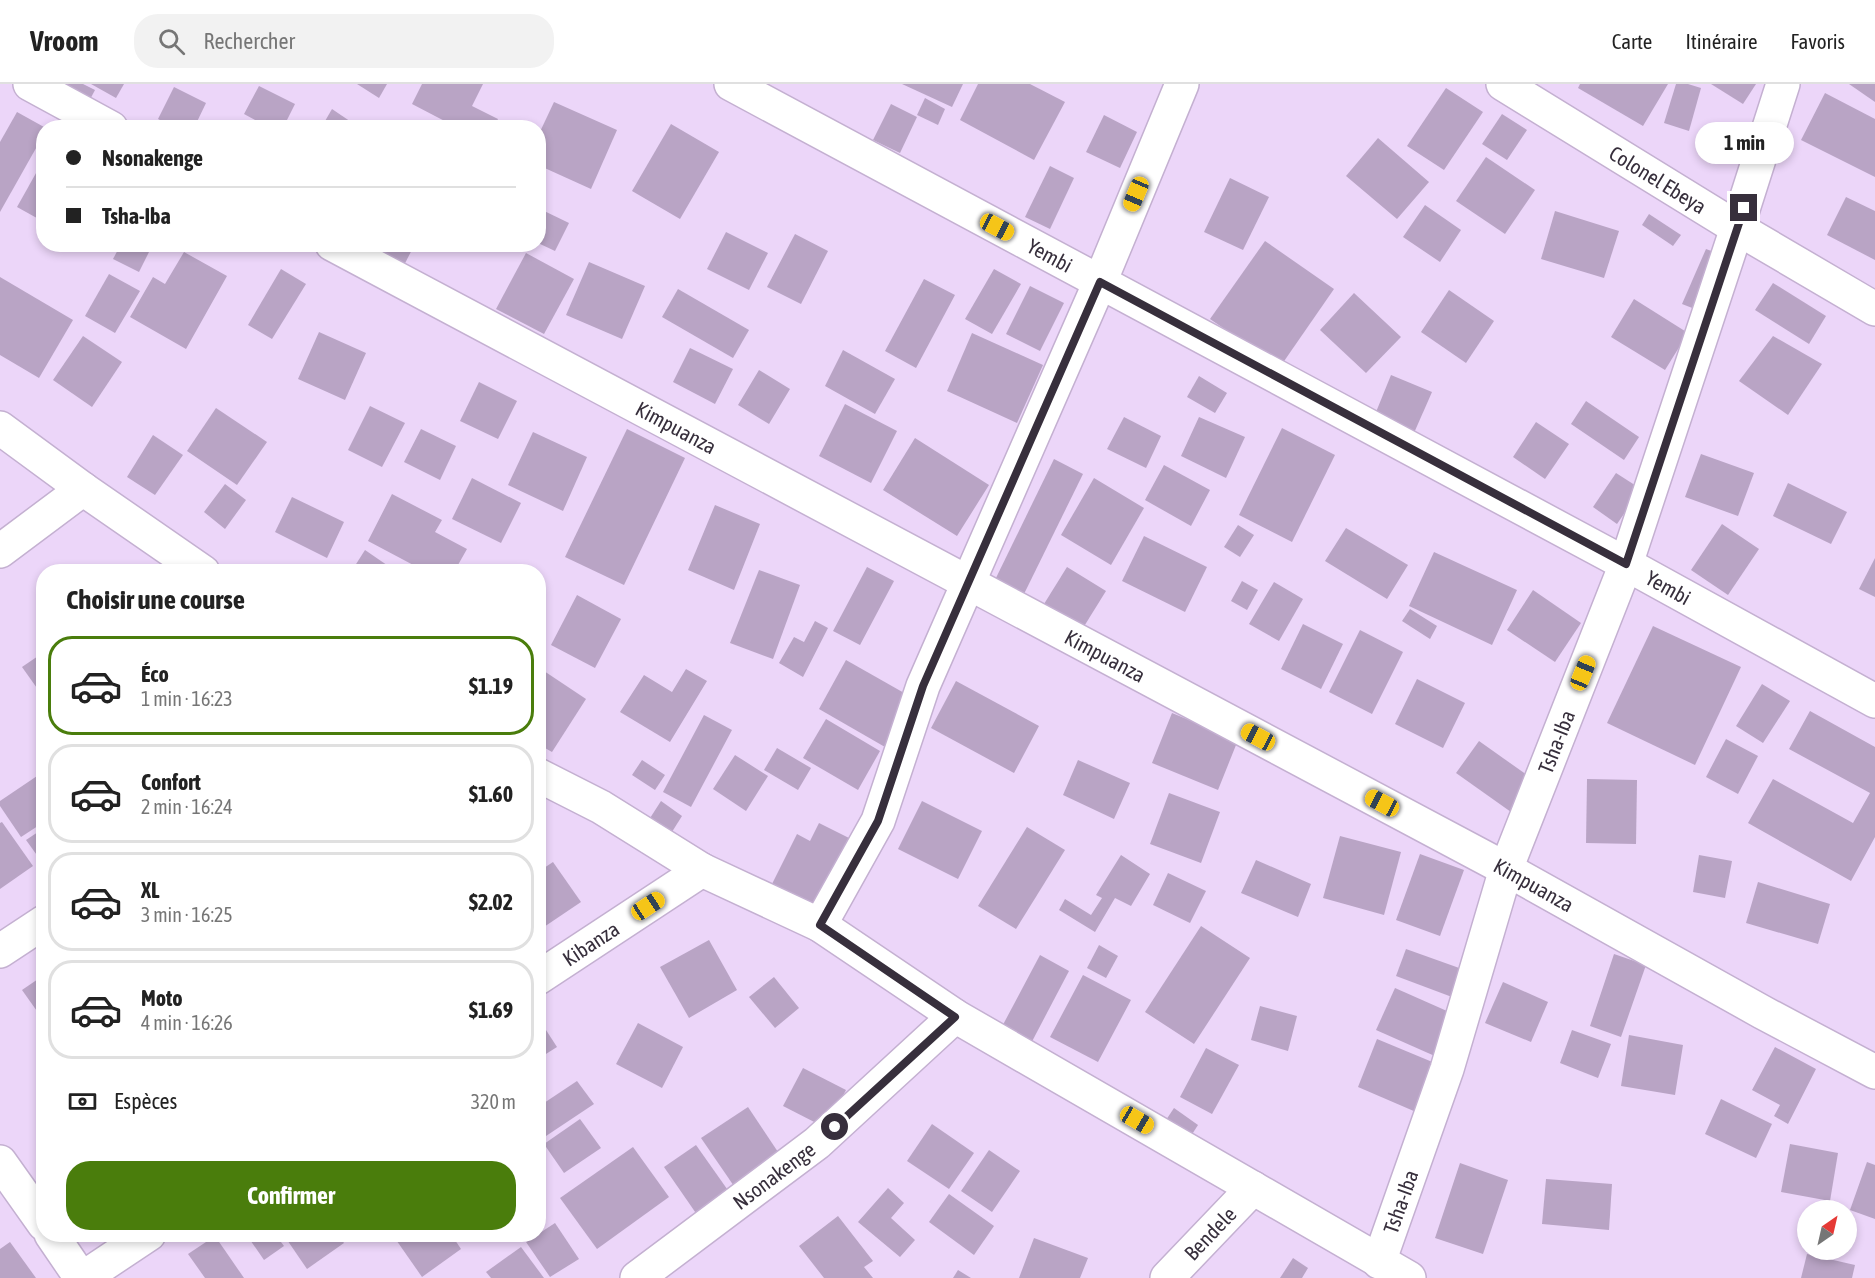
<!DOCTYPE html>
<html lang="fr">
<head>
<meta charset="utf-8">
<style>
	body { margin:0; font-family:"Asap Condensed",sans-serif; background:#f2f2f2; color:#222; height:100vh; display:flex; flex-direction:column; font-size:22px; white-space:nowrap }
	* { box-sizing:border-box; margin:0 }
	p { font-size:20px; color:#767676 }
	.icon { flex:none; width:33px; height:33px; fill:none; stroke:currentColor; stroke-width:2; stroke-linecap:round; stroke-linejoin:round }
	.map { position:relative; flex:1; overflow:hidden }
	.sheet { position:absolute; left:36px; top:480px; width:510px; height:678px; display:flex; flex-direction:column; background:#fff; border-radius:24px; box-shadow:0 3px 9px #0003 }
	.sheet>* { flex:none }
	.hud { position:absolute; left:36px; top:36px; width:510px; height:132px; border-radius:24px; box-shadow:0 3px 9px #0003; display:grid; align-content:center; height:132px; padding:0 30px; background:#fff }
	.needle { width:39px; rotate:34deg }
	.controls { position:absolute; left:1797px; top:1116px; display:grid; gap:12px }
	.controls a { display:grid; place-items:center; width:60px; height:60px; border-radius:50%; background:#fff; box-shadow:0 3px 9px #0003; font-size:30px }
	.end { position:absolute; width:27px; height:27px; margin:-14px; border:8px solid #372f3c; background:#fff; box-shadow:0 0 0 3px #fff }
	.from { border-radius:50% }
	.bubble { position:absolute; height:42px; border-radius:21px; background:#fff; box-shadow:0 3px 9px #0003; font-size:20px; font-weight:700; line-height:42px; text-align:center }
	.car { position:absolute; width:18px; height:36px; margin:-18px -9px; border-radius:8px; box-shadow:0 0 4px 2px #0007; background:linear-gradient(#f5c518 24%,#345 0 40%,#f5c518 0 76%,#345 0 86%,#f5c518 0) }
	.hud b { display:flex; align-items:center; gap:21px; height:57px; font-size:22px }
	.hud b+b { border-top:2px solid #e0e0e0 }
	.hud i { width:15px; height:15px; background:#222 }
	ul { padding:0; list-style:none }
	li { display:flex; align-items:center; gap:18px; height:99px; margin:0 12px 9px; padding:0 18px; border:3px solid #e0e0e0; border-radius:24px }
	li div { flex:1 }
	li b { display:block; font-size:22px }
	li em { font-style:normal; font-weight:700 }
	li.on { border-color:#4a7d0c }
	li>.icon { width:54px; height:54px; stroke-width:1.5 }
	h2 { padding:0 30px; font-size:27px; line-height:72px }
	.pay { display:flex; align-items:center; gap:15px; height:66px; padding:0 30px; font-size:22px }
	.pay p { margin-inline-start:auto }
	.button { display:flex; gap:12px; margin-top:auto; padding:12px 30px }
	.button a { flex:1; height:69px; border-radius:24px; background:#4a7d0c; color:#fff; font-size:24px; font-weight:700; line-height:69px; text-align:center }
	header { display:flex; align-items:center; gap:36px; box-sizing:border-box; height:84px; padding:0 30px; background:#fff; border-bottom:2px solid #e0e0e0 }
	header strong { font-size:28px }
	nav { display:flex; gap:33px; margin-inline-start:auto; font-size:21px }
	.search { width:420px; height:54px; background:#f2f2f2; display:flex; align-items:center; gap:15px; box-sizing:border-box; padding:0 21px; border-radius:24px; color:#767676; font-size:22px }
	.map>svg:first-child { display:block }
</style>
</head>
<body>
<header>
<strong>Vroom</strong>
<div class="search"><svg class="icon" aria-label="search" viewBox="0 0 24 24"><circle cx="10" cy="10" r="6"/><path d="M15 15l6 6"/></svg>Rechercher</div>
<nav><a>Carte</a><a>Itinéraire</a><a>Favoris</a></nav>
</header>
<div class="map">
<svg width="1875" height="1194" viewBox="0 0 1875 1194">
	<rect width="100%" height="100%" fill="#ecd6f9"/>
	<!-- building -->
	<g fill="#b9a4c5">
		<polygon points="57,0 83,0 95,6 86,23"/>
		<polygon points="91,0 124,0 116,14"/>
		<polygon points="357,0 387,0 379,14"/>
		<polygon points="422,0 483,0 472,22 498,35 494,44 458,44 412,20"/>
		<polygon points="902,0 963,0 952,23"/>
		<polygon points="978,0 1030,0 1065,18 1034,76 960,36"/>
		<polygon points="1580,0 1668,0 1643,42 1578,4"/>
		<polygon points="1676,0 1688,0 1701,4 1689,47 1664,39"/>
		<polygon points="1711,0 1756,0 1743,20"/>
		<polygon points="1849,0 1875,0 1875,18"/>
		<polygon points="259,2 295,20 283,44 270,44 244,30"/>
		<polygon points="174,3 206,19 194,44 175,44 158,35"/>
		<polygon points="1446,4 1483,28 1444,86 1407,62"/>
		<polygon points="1825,9 1875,35 1875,93 1801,56"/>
		<polygon points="925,14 945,25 938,41 917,31"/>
		<polygon points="554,18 617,46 591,105 538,81 538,52"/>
		<polygon points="891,20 917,33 900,69 873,56"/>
		<polygon points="332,25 360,44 321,44"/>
		<polygon points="17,28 44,43 44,50 0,128 0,58"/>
		<polygon points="1502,30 1527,46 1507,76 1482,60"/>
		<polygon points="1104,31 1137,48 1120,84 1086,68"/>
		<polygon points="671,40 719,68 680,135 632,107"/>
		<polygon points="1378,54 1429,98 1397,135 1346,92"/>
		<polygon points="1486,73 1535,106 1505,150 1456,117"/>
		<polygon points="40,82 44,84 44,138 17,123"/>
		<polygon points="1050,82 1074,94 1050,145 1025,133"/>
		<polygon points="1230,94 1269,113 1243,166 1204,148"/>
		<polygon points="1846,113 1875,127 1875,176 1827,151"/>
		<polygon points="1425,121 1461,146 1440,178 1403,153"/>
		<polygon points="538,124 569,139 555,167 538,159"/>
		<polygon points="1555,127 1619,147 1604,194 1541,175"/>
		<polygon points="1649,130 1681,151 1673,162 1642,141"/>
		<polygon points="726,148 768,169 749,206 707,185"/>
		<polygon points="795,150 828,167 801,220 767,203"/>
		<polygon points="1265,157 1334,205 1280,283 1210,235"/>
		<polygon points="121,160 153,160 139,188 113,175"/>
		<polygon points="374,160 415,160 402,185 370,167"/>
		<polygon points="1706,165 1725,172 1700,227 1682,220"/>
		<polygon points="184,168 227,192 186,265 130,233 153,193 165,200"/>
		<polygon points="526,169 574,195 544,250 496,225"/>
		<polygon points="589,178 645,202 622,255 566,231"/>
		<polygon points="281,185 306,200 272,255 248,241"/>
		<polygon points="994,185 1021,200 992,250 965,235"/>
		<polygon points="109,190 140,207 115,249 85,232"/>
		<polygon points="0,193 73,236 39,294 0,271"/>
		<polygon points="924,195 955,211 916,284 885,267"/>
		<polygon points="1773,199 1826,232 1809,260 1755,226"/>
		<polygon points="1030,202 1064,219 1040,267 1006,250"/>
		<polygon points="678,205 749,246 733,274 662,233"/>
		<polygon points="1449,206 1494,237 1466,279 1421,248"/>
		<polygon points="1354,209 1401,253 1366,289 1320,246"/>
		<polygon points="1634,215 1688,249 1665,286 1611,253"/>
		<polygon points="319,248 366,269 345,316 298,295"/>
		<polygon points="972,249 1043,281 1017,339 947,307"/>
		<polygon points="83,252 122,278 92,323 53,296"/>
		<polygon points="1773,252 1822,280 1788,331 1739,297"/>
		<polygon points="690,264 733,285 715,320 673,298"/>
		<polygon points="843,266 895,295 875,330 825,302"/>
		<polygon points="759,286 790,305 769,340 738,321"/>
		<polygon points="1391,291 1432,308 1414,349 1374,333"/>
		<polygon points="1199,292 1227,309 1215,329 1187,313"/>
		<polygon points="479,298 517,317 498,355 460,337"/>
		<polygon points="1586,317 1639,353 1624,376 1571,340"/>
		<polygon points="845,320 897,347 871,399 819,372"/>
		<polygon points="370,322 405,339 382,383 348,366"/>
		<polygon points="216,324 267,358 237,401 187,367"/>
		<polygon points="1124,333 1161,352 1146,384 1107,365"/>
		<polygon points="1199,333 1245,353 1226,394 1181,372"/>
		<polygon points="1536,338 1569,360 1545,395 1513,373"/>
		<polygon points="1282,344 1335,371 1292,458 1239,431"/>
		<polygon points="421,345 456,362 440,396 404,378"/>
		<polygon points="627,345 685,374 624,501 565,473"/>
		<polygon points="533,348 587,373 563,427 508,401"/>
		<polygon points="153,351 183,371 155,411 127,393"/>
		<polygon points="915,354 989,401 957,452 883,406"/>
		<polygon points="1701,370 1754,389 1738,432 1685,413"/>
		<polygon points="1054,375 1083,390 1023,512 994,498"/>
		<polygon points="1164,381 1210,406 1191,442 1145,416"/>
		<polygon points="1616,389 1641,405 1617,440 1593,423"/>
		<polygon points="472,394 521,419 501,459 452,435"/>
		<polygon points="1094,394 1144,424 1111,481 1061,451"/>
		<polygon points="1788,399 1847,428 1831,460 1773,432"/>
		<polygon points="225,400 246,416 225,445 204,428"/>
		<polygon points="392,410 442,436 435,448 467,465 454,488 431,488 417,481 417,483 368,457"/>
		<polygon points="292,413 344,438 327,474 275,448"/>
		<polygon points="715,421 760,440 734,506 688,486"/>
		<polygon points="1722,440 1759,465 1728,511 1691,486"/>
		<polygon points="1238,441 1254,451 1240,473 1224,463"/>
		<polygon points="1346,444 1408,481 1387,515 1325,477"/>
		<polygon points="1144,452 1207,483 1185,528 1122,497"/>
		<polygon points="365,466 397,488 351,488"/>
		<polygon points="1434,468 1517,506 1492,561 1409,522"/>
		<polygon points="1875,474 1875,513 1859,505"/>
		<polygon points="867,483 894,497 860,561 833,547"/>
		<polygon points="1067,483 1106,507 1083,544 1044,520"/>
		<polygon points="759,486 800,501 773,575 730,559"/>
		<polygon points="1242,497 1258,506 1247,526 1231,517"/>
		<polygon points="1274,498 1303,515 1279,557 1249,540"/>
		<polygon points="1533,506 1581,539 1555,578 1507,546"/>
		<polygon points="577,511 621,535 595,584 551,561"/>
		<polygon points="1410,525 1437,542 1430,555 1402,537"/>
		<polygon points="815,537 828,544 803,593 779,579 794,553 804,558"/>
		<polygon points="1303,540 1343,560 1321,605 1281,585"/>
		<polygon points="1653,542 1741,583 1695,681 1607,639"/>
		<polygon points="1360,546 1403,568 1372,630 1329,608"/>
		<polygon points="44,568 44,614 22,583"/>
		<polygon points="846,576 913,614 885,663 819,625"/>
		<polygon points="541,585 586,615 552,668 538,660 538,590"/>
		<polygon points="686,585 707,597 670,658 620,628 644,591 672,608"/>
		<polygon points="1417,595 1465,619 1443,664 1395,640"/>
		<polygon points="956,597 1039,642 1014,689 931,644"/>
		<polygon points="1762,600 1790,617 1763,659 1736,642"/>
		<polygon points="1810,627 1875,663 1875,753 1851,797 1748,739 1773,695 1853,739 1870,709 1789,665"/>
		<polygon points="1172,629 1238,656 1218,706 1152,679"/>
		<polygon points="704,631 732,646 691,723 663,708"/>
		<polygon points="826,635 880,667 858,706 803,674"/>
		<polygon points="1726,655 1758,672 1738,710 1706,693"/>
		<polygon points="1479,657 1534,696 1511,728 1456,689"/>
		<polygon points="777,664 811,684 798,706 764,686"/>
		<polygon points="735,671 768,692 746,727 713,705"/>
		<polygon points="642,676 665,691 655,706 632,691"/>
		<polygon points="1078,676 1130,699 1114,735 1063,711"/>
		<polygon points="40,690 44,695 44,738 21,753 0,722 0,717"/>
		<polygon points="1587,695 1637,696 1636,760 1586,759"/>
		<polygon points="1169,709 1220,728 1201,779 1150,760"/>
		<polygon points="661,717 682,732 665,759 643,745"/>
		<polygon points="922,717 982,747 958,795 898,765"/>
		<polygon points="2,738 33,782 0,805 0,739"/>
		<polygon points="819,739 855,757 819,826 771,802 797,750 810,757"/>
		<polygon points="1027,743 1065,766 1016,845 978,822"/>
		<polygon points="44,744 44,781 26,756"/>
		<polygon points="1340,752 1401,768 1384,831 1323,814"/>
		<polygon points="1420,770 1464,786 1440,852 1396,836"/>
		<polygon points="1121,771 1150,790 1131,822 1115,814 1095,848 1059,826 1065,815 1091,831 1102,814 1096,811"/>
		<polygon points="1699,771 1732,777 1725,814 1693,808"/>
		<polygon points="1256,776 1311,800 1298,833 1241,809"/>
		<polygon points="553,778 581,818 538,847 538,788"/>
		<polygon points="1168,789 1206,807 1190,839 1153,821"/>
		<polygon points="1758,798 1830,820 1818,860 1746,839"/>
		<polygon points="1201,842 1250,874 1194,960 1145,928"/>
		<polygon points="709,856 737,906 689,934 660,883"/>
		<polygon points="1099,861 1118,872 1106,894 1087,884"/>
		<polygon points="1406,865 1462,885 1452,913 1396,892"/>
		<polygon points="1614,870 1646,881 1621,953 1590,942"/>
		<polygon points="1040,871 1069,887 1027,967 997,952"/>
		<polygon points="44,891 44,937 22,906"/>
		<polygon points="1083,891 1131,916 1098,978 1050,953"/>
		<polygon points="774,893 799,924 775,944 749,913"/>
		<polygon points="1503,898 1548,918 1531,958 1485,939"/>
		<polygon points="1395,904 1456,931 1437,973 1376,946"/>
		<polygon points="1260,922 1297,932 1288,967 1251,956"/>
		<polygon points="638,939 683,963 662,1004 616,980"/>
		<polygon points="546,946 557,963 538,975 538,950"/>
		<polygon points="1572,946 1611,960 1598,994 1560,979"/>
		<polygon points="1629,951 1683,961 1675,1011 1621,1002"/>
		<polygon points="1377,955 1442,982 1423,1031 1358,1003"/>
		<polygon points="1775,963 1816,985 1788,1040 1774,1032 1780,1021 1752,1006"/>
		<polygon points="1206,964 1239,981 1212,1030 1180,1013"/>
		<polygon points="803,984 846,1006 826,1044 783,1022"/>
		<polygon points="577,997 594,1020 540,1056 538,1053 538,1023"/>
		<polygon points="1721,1015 1772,1040 1756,1074 1705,1050"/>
		<polygon points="748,1023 784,1077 738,1108 701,1054"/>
		<polygon points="1174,1024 1198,1041 1187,1058 1162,1042"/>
		<polygon points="580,1035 601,1064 564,1089 544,1060"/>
		<polygon points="932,1040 974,1069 949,1105 907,1077"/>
		<polygon points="1790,1060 1838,1069 1830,1117 1781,1108"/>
		<polygon points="696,1061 732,1112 700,1135 664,1083"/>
		<polygon points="633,1063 669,1113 597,1165 560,1114"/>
		<polygon points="989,1066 1020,1087 992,1128 961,1107"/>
		<polygon points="1867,1078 1875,1081 1875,1135 1850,1126"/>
		<polygon points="1460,1079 1508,1096 1483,1170 1435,1154"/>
		<polygon points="1546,1095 1612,1100 1609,1146 1542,1140"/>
		<polygon points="888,1104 904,1119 891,1134 915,1156 900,1173 858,1138"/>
		<polygon points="949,1110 994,1142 974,1171 929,1138"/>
		<polygon points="838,1132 873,1177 864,1183 873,1194 824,1194 799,1162"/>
		<polygon points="555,1139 579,1175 550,1193 526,1158"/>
		<polygon points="246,1150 275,1150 284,1162 264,1176"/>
		<polygon points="283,1150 338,1150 344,1159 307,1185"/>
		<polygon points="392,1150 451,1150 461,1165 422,1193"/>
		<polygon points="215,1152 244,1194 205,1194 188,1170"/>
		<polygon points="1034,1154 1088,1174 1080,1194 1019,1194"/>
		<polygon points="10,1158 36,1194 0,1194 0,1165"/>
		<polygon points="521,1163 544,1194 491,1194 486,1188"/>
		<polygon points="1807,1170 1855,1181 1852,1194 1801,1194"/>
		<polygon points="1293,1174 1308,1184 1302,1194 1280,1194"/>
		<polygon points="958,1186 971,1194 953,1194"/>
	</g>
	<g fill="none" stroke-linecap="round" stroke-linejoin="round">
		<!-- street casing -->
		<g stroke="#c4b0d1" stroke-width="36">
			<g id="street">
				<polyline points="30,0 111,44"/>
				<path id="s1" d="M731,0l895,480 249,137"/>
				<path id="s2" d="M1503,0l234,144 138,81"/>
				<path id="s3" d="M332,160l1174,625 256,143 113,60"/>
				<polyline points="0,344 83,405 203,488"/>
				<polyline points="0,467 83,405"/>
				<polyline points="538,691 601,723 702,786 820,841 955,932 1409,1194"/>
				<polyline points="820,841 878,737 923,602 1100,198 1182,0"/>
				<polyline points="0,867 44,838"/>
				<path id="s4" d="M538,894l164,-108"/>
				<polyline points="0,1078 44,1140"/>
				<polyline points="51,1150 81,1194"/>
				<path id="s5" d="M1379,1178l68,-193 59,-200 120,-305 111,-336 46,-144"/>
				<polyline points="83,1194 149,1150"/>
				<path id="s6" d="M637,1194l180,-135 138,-127"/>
				<path id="s7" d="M1167,1194l86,-90"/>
			</g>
		</g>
		<!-- street -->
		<use href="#street" stroke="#fff" stroke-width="33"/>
	</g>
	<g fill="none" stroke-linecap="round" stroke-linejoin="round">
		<!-- route -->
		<polyline stroke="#372f3c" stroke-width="8" points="835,1043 955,933 820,841 878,737 923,602 1100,198 1626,480 1744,124"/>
	</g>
	<g text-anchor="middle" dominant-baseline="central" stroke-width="4.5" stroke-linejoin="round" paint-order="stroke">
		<!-- street labels -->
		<g font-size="21" fill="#372f3c" stroke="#f4e7fc">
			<text stroke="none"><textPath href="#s2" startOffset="182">Colonel Ebeya</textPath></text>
			<text stroke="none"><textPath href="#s1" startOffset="362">Yembi</textPath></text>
			<text stroke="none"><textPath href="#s3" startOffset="390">Kimpuanza</textPath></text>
			<text stroke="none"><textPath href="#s1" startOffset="1064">Yembi</textPath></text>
			<text stroke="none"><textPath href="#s3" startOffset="876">Kimpuanza</textPath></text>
			<text stroke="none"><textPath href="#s5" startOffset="550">Tsha-Iba</textPath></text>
			<text stroke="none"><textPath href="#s3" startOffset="1362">Kimpuanza</textPath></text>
			<text stroke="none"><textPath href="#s4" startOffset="63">Kibanza</textPath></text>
			<text stroke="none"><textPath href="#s6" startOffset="171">Nsonakenge</textPath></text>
			<text stroke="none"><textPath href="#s5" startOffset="64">Tsha-Iba</textPath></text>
			<text stroke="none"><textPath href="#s7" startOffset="62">Bendele</textPath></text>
		</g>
	</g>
</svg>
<div class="controls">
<a><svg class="needle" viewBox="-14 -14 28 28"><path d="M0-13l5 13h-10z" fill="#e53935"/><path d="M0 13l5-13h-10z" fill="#767676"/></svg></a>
</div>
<i class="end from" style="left:835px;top:1043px"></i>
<i class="end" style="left:1744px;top:124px"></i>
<div class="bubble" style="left:1695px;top:38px;width:99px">1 min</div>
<i class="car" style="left:1136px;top:110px;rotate:203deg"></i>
<i class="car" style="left:997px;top:143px;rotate:118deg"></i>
<i class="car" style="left:1583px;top:589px;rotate:22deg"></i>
<i class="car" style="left:1258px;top:653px;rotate:298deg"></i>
<i class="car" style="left:1382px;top:719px;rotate:298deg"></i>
<i class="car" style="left:648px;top:822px;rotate:57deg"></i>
<i class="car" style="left:1137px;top:1036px;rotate:120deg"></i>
<div class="hud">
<b><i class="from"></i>Nsonakenge</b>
<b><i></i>Tsha-Iba</b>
</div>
<section class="sheet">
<h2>Choisir une course</h2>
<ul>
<li class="on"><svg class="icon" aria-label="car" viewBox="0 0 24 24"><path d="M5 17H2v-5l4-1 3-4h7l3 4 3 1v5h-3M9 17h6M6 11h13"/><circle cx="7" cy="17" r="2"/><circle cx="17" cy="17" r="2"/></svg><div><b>Éco</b><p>1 min · 16:23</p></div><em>$1.19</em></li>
<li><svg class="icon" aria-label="car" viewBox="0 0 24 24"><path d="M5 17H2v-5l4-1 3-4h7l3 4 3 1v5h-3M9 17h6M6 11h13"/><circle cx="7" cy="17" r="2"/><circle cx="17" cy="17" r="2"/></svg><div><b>Confort</b><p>2 min · 16:24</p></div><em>$1.60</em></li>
<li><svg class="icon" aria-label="car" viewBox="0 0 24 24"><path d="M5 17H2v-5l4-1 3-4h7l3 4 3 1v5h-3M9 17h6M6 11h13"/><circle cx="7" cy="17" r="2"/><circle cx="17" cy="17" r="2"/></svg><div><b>XL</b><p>3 min · 16:25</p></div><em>$2.02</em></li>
<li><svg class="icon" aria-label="car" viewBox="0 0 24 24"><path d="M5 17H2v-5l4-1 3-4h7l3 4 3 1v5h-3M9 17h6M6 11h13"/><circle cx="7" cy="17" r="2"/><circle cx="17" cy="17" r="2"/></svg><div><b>Moto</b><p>4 min · 16:26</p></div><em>$1.69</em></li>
</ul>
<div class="pay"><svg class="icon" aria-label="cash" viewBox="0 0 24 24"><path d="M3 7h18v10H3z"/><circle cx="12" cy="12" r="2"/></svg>Espèces<p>320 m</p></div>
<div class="button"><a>Confirmer</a></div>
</section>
</div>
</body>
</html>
